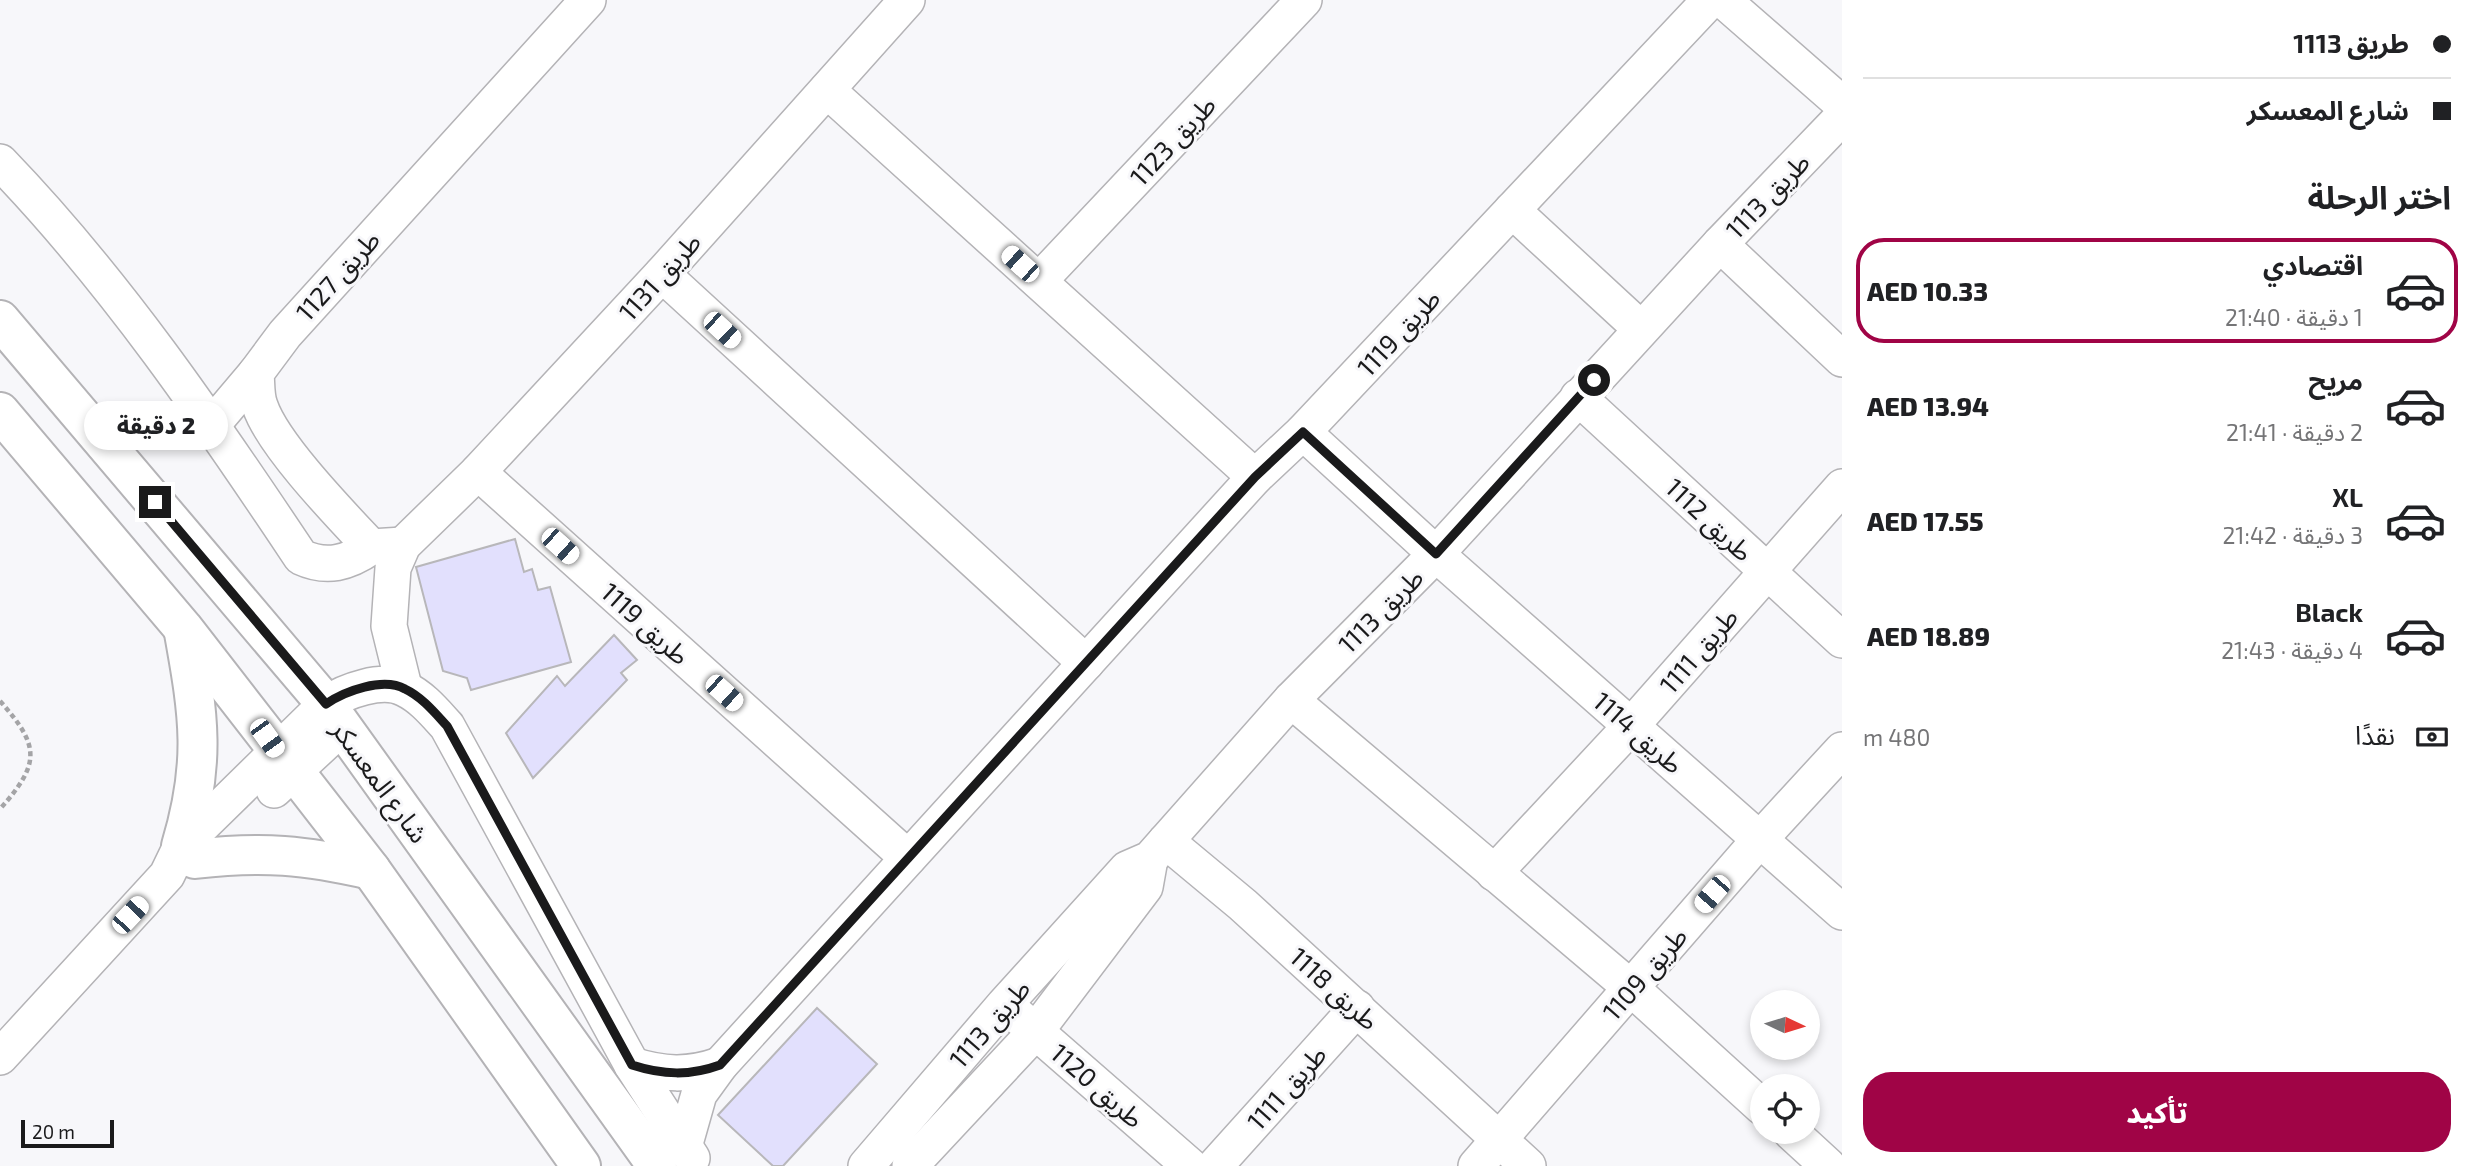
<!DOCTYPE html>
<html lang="ar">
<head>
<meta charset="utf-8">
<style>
	body { margin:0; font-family:"Exo 2","Noto Sans Arabic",sans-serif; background:#f6f6f6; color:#202124; direction:rtl; height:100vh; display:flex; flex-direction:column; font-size:26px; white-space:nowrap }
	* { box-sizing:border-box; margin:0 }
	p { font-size:23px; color:#757577 }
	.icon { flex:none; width:38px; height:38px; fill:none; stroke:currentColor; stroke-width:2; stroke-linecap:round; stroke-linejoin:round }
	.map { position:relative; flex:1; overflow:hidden; direction:ltr }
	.sheet { display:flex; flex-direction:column; background:#fff; width:630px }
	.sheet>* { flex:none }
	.guide { display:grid; align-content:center; height:154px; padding:0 21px; background:#fff }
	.needle { width:46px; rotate:94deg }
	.fabs { position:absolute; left:1750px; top:990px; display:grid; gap:14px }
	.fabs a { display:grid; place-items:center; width:70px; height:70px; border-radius:50%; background:#fff; box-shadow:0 4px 10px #0003; font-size:35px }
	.scale { position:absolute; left:21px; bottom:18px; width:93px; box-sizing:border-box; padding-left:7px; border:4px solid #1a1a1b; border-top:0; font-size:19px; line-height:24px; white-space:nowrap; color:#1a1a1b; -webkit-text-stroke:5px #f7f7fa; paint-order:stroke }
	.end { position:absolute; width:32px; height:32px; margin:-16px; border:9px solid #1a1a1b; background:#fff; box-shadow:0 0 0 4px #fff }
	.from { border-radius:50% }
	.bubble { position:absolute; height:49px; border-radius:24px; background:#fff; box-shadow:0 4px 10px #0003; font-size:23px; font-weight:800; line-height:49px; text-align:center; direction:rtl }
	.car { position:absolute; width:21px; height:42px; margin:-21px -10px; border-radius:9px; box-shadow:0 0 5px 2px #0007; background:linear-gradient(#fff 24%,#345 0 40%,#fff 0 76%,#345 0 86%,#fff 0) }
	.guide b { display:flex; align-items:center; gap:24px; height:66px; font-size:26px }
	.guide b+b { border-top:2px solid #e0e0e0 }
	.guide i { width:18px; height:18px; background:#202124 }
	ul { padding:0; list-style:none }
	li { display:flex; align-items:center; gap:21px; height:105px; margin:0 14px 10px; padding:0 7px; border:4px solid transparent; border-radius:28px }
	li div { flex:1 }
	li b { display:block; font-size:26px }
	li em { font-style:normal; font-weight:800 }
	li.on { border-color:#a00446 }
	li>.icon { width:63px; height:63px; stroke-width:1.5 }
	h2 { padding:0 21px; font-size:32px; line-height:84px }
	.pay { display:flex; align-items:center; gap:18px; height:77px; padding:0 21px; font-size:26px }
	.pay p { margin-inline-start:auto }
	.primary-button { display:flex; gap:14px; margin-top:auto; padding:14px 21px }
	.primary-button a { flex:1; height:80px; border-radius:28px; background:#a00446; color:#fff; font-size:28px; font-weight:800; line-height:80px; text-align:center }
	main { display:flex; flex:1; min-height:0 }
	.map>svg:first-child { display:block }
</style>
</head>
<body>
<main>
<section class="sheet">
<div class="guide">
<b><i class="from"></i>طريق 1113</b>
<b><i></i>شارع المعسكر</b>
</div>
<h2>اختر الرحلة</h2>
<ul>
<li class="on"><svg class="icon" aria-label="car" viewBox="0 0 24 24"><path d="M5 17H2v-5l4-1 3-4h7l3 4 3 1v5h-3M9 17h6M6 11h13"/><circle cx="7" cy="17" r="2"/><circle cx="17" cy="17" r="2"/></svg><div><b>اقتصادي</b><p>1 دقيقة · 21:40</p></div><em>AED 10.33</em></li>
<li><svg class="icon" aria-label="car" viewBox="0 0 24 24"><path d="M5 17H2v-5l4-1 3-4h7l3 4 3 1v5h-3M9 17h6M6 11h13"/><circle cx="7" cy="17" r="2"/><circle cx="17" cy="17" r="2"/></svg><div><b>مريح</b><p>2 دقيقة · 21:41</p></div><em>AED 13.94</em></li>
<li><svg class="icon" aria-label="car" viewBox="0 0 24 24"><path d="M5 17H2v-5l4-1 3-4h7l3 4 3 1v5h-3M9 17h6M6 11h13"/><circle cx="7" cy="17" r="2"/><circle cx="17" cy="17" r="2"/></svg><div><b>XL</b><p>3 دقيقة · 21:42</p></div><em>AED 17.55</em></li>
<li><svg class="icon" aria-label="car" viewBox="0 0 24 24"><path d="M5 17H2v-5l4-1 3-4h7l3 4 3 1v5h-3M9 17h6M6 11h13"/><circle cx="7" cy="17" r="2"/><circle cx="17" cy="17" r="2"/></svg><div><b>Black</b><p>4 دقيقة · 21:43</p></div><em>AED 18.89</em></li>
</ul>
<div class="pay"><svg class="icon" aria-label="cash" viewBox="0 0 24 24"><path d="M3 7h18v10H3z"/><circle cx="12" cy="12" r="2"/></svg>نقدًا<p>480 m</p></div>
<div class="primary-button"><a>تأكيد</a></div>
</section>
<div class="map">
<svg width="1842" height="1166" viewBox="0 0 1842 1166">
	<rect width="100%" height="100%" fill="#f7f7fa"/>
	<!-- building -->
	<g fill="#e2e0fd" stroke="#b8b7ba" stroke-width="2">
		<polygon points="515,539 524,572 532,569 538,590 550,587 571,662 471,690 467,678 443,671 416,567"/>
		<polygon points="614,635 637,660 621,673 627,680 533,778 506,733 557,676 565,686"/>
		<polygon points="817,1008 877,1064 783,1166 773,1166 718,1115"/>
	</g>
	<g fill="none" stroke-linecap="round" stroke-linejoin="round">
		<!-- street casing -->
		<g stroke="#b4b3b6" stroke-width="38">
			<g id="street">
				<polyline points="1723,0 1842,104"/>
				<polyline points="827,90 1255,477"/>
				<path d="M0,162c115,119 209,257 301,395 26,12 47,6 70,-10"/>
				<polyline points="1512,210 1641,329"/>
				<polyline points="1720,244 1842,359"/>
				<polyline points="662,274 1086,663"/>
				<polyline points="1039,281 1304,0"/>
				<polyline points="1578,397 1842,640"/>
				<polyline points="212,425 256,373"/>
				<polyline points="1303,432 1436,554 1842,912"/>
				<polyline points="478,472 908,858"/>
				<path d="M403,545l-32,2c-30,-32 -98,-102 -111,-141 -4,-10 -3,-23 -4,-33l29,-39 303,-334"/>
				<polyline points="404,687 389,626 393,568 403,545 478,472 662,274 907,0"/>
				<polyline points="1291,700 1631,988 1762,1107"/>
				<polyline points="274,790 342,727"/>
				<polyline points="1166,841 1243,905 1528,1166"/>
				<polyline points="1494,873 1631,726 1842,487"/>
				<polyline points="1018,1016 1190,1166"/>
				<path d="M0,1057l167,-182 14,-29 145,-142c19,-13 57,-27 79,-15 17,8 30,24 42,37l185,339 60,93"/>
				<path d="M632,1065c31,10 57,11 88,0"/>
				<polyline points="1791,1132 1828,1166"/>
				<polyline points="684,1147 699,1094 720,1065 1255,477 1303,432 1710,0"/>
				<polyline points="866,1166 1004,1005 1127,869 1150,859 1291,700 1436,554 1720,244 1842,117"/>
				<polyline points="910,1166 1036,1031 1145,887 1150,859"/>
				<polyline points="1215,1166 1357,1008"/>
				<polyline points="1476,1166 1761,838 1842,750"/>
			</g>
		</g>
		<!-- primary casing -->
		<g stroke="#b4b3b6" stroke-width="42">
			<g id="primary">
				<polyline points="0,320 326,704 657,1166"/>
				<polyline points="0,412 183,628 371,870 581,1166"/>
				<path d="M181,846c25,-83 18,-130 3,-213"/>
				<path d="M195,859c68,-8 110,-4 176,11"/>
			</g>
		</g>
		<!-- path -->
		<path stroke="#a4a4a6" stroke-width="4.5" stroke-dasharray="5 3.5" stroke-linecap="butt" d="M0,701c40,45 41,62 0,108"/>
		<!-- street -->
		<use href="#street" stroke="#fff" stroke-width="35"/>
		<!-- primary -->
		<use href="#primary" stroke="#fff" stroke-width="38"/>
	</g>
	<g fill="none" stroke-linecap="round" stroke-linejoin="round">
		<!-- route -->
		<path stroke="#1a1a1b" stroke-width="9" d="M155,502l171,202c19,-13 57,-27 79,-15 17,8 30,24 42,37l185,339c31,10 58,11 88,0l535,-588 48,-45 133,122 158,-174"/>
	</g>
	<g text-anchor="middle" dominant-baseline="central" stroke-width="6" stroke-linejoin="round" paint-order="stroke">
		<!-- street labels -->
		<g font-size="26" fill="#1a1a1b" stroke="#f7f7fa">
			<text transform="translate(1172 140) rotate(-47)">طريق 1123</text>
			<text transform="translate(1767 195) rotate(-46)">طريق 1113</text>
			<text transform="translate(337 275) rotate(-48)">طريق 1127</text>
			<text transform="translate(659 276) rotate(-48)">طريق 1131</text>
			<text transform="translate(1398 332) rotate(-47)">طريق 1119</text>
			<text transform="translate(1710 519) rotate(43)">طريق 1112</text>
			<text transform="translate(1380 610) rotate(-45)">طريق 1113</text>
			<text transform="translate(646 623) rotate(42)">طريق 1119</text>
			<text transform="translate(1698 650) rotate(-49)">طريق 1111</text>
			<text transform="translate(1639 732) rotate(41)">طريق 1114</text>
			<text transform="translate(381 781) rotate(54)">شارع المعسكر</text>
			<text transform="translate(1644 973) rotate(-49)">طريق 1109</text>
			<text transform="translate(1335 988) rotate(42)">طريق 1118</text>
			<text transform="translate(989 1023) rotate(-49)">طريق 1113</text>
			<text transform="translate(1098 1085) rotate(41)">طريق 1120</text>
			<text transform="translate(1286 1087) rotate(-48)">طريق 1111</text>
		</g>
	</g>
</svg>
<div class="fabs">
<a><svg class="needle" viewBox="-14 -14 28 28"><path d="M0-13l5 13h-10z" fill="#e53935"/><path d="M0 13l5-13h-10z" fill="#757577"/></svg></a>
<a><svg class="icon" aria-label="locate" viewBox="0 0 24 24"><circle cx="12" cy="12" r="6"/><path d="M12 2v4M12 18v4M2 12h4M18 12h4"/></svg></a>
</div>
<div class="scale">20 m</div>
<i class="end from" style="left:1594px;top:380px"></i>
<i class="end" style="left:155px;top:502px"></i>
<div class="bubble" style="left:84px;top:401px;width:144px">2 دقيقة</div>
<i class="car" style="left:1020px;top:264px;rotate:312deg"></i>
<i class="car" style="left:722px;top:330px;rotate:133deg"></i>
<i class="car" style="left:560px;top:546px;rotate:132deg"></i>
<i class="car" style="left:724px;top:693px;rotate:132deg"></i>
<i class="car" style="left:267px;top:738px;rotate:144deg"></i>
<i class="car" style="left:1712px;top:894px;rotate:221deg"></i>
<i class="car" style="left:130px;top:915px;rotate:43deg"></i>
</div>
</main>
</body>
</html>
